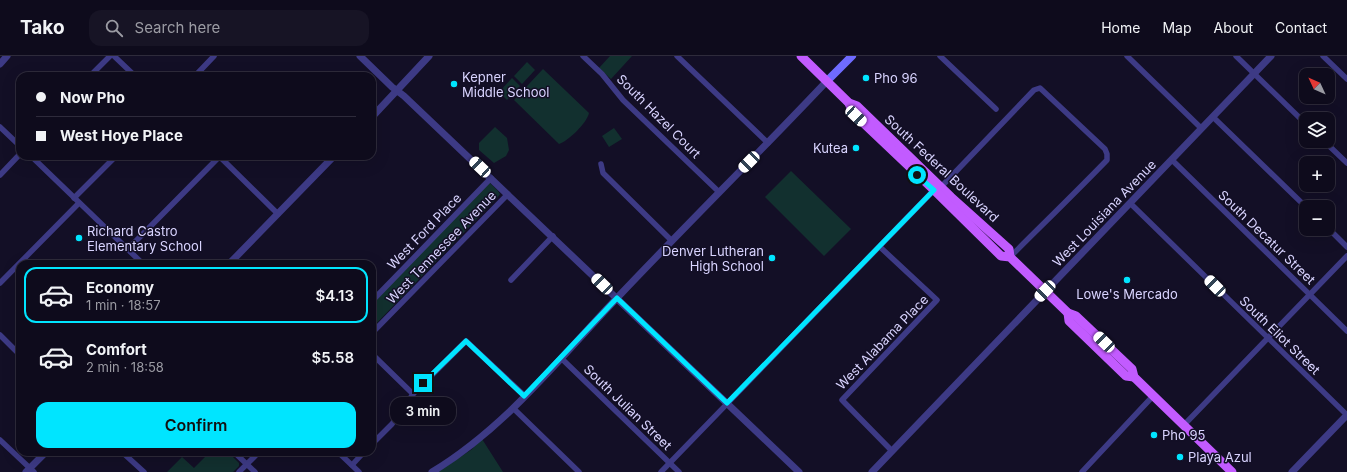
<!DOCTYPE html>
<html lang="en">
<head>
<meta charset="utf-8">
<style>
	body { margin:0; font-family:Inter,sans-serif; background:#171425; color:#f1f3f6; height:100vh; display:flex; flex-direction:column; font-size:15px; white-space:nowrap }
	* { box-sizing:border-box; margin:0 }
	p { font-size:13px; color:#9b9ba3 }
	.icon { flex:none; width:22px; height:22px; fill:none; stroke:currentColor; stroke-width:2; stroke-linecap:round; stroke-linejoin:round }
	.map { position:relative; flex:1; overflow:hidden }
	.sheet { position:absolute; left:16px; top:204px; width:360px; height:196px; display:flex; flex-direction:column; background:#0e0b1c; border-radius:12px; box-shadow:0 4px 16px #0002,0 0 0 1px #2e2b3b }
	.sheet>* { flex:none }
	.top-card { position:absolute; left:16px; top:16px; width:360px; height:88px; border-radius:12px; box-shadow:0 4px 16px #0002,0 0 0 1px #2e2b3b; display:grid; align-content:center; height:88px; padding:0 20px; background:#0e0b1c }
	.needle { width:26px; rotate:314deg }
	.controls { position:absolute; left:1299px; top:12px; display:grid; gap:8px }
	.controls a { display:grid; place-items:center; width:36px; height:36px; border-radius:8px; background:#0e0b1c; box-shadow:0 4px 16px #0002,0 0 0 1px #2e2b3b; font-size:20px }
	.end { position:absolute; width:18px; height:18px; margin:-9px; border:5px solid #00e5ff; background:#111; box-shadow:0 0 0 2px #111 }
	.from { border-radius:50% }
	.bubble { position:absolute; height:28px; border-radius:12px; background:#0e0b1c; box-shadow:0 4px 16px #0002,0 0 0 1px #2e2b3b; font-size:13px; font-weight:600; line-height:28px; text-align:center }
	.car { position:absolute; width:12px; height:24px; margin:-12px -6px; border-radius:5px; box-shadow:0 0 3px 1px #0007; background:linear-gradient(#fff 24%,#345 0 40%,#fff 0 76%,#345 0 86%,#fff 0) }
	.top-card b { display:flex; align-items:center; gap:14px; height:38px; font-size:15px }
	.top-card b+b { border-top:1px solid #2e2b3b }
	.top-card i { width:10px; height:10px; background:#f1f3f6 }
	ul { padding:7px 0 0; list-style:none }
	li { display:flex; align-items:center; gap:12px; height:56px; margin:0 8px 6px; padding:0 12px; border:2px solid transparent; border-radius:12px }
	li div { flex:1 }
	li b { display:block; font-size:15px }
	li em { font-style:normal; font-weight:600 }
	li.on { border-color:#00e5ff }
	li>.icon { width:36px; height:36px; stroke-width:1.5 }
	.button { display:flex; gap:8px; margin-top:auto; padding:8px 20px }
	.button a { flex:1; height:46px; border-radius:12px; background:#00e5ff; color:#111; font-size:16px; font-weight:600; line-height:46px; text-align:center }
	header { display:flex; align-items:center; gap:24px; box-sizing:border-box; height:56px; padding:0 20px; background:#0e0b1c; border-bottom:1px solid #2e2b3b }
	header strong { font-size:19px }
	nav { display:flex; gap:22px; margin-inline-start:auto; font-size:14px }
	.search { width:280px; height:36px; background:#171425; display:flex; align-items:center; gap:10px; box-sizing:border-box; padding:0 14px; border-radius:12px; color:#9b9ba3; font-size:15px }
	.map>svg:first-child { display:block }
</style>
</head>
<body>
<header>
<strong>Tako</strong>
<div class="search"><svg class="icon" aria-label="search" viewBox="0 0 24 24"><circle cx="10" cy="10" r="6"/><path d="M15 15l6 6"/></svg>Search here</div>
<nav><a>Home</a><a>Map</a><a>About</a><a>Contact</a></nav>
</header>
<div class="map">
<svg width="1347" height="416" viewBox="0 0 1347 416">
	<rect width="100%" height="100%" fill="#130f26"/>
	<!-- green -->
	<g fill="#12302f">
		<polygon points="610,0 632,0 611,23 599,12"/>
		<polygon points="527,6 535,14 522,28 514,20"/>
		<path d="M543,13l46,44c-2,10 -21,28 -30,31l-45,-44z"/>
		<polygon points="512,22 520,30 507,44 499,36"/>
		<polygon points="495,71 507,82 509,94 506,100 494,107 479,94 479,87"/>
		<polygon points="614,72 622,83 609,91 602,80"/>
		<polygon points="791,115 851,173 824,200 765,141"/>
		<polygon points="488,127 490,127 498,135 500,138 497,142 372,272 372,245"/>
		<polygon points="482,383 503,416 437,416 471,394"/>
		<polygon points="210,396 228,396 239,407 239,410 233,416 167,416 182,401 194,412"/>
	</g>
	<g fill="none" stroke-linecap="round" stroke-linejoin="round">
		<!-- minor -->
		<g stroke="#3d3a85" stroke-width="5.5">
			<polyline points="114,0 135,20"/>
			<polyline points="583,0 602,18 623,44 719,136"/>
			<polyline points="677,0 768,87"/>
			<polyline points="940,0 996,53"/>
			<polyline points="1127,0 1201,72"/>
			<polyline points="1236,0 1306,68"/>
			<polyline points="1323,0 1347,23"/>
			<polyline points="90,20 110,0"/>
			<polyline points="195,20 214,0"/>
			<polyline points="1213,61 1306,151"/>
			<polyline points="0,71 20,90"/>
			<polyline points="1324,85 1347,107"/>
			<polyline points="31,100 143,208"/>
			<polyline points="219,100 278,158"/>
			<polyline points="1172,104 1347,275"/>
			<polyline points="601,108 603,117 672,185"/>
			<polyline points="0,119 20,98"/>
			<path d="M941,131l93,-97 6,-2 65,61 2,5v6c-32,33 -65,65 -97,97"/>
			<polyline points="74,142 116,100"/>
			<polyline points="1130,147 1347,359"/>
			<polyline points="1328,172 1347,191"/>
			<polyline points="880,191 937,244 842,344 892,395"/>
			<polyline points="128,193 219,101"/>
			<polyline points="511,224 553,180"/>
			<polyline points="0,227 79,147"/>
			<polyline points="372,245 491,122"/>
			<polyline points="372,277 508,138"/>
			<polyline points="0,279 20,299"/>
			<polyline points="372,298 413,338"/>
			<polyline points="561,302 679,416"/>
			<polyline points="513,352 579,416"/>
			<polyline points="1183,370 1347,200"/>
			<polyline points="0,384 34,416"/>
			<polyline points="372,388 392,368 413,338 466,285 525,340"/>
			<polyline points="122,396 144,416"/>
			<polyline points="234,396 255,416"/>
			<polyline points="338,396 359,416"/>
			<polyline points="352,409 364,396"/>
			<polyline points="239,416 259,396"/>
			<polyline points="661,416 934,134"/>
			<polyline points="1082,416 1153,340"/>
		</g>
		<!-- tertiary -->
		<g stroke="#3d3a85" stroke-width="7">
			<polyline points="360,0 392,31 404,40 799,416"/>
			<polyline points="0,8 7,0"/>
			<polyline points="372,61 429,0"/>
			<polyline points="229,208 334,100"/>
			<polyline points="26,416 46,396"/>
			<path d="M432,416c73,-44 127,-113 185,-174 69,-73 141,-144 210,-217"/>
			<polyline points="872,416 1271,0"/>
			<polyline points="1292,416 1347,359"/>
		</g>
		<!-- secondary -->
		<polyline stroke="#6f6bff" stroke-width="8" points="827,25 852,0"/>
		<!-- primary -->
		<g stroke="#c25bff" stroke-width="9">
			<polyline points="801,0 849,47 857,50 951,141 1009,193 1010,201"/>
			<polyline points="849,47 852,55 856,60 934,134 1001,200 1010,201 1068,257 1076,260 1132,313 1134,321 1232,416"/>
			<polyline points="1068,257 1069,265 1126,320 1134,321"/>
		</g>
	</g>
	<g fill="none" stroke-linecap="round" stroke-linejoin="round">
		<!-- route -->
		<polyline stroke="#00e5ff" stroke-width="5" points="423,327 466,285 524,340 617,242 727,347 934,134 917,119"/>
	</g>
	<!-- markers -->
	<g fill="#00e5ff" stroke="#130f26" stroke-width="1.5">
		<circle cx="866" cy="22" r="4"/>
		<circle cx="454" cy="28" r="4"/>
		<circle cx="856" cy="92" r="4"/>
		<circle cx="79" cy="182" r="4"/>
		<circle cx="772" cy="202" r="4"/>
		<circle cx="1127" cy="224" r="4"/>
		<circle cx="1154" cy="379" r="4"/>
		<circle cx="1180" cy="401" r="4"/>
	</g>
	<g text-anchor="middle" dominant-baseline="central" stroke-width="3" stroke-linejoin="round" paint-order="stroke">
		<!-- poi labels -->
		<g font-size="13" fill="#d9d4ff" stroke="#130f26" text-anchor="start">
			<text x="462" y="21">Kepner<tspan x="462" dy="15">Middle School</tspan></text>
			<text x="874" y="22">Pho 96</text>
			<text x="848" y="92" text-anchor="end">Kutea</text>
			<text x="87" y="175">Richard Castro<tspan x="87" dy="15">Elementary School</tspan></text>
			<text x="764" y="195" text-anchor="end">Denver Lutheran<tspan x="764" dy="15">High School</tspan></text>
			<text x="1127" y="238" text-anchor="middle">Lowe's Mercado</text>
			<text x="1162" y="379">Pho 95</text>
			<text x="1188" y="401">Playa Azul</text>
		</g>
		<!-- street labels -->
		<g font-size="13" fill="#d9d4ff" stroke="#130f26">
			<text transform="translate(659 60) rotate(45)">South Hazel Court</text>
			<text transform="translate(942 112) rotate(43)">South Federal Boulevard</text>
			<text transform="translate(1104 157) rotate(-46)">West Louisiana Avenue</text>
			<text transform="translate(424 175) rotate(-46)">West Ford Place</text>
			<text transform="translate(1267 181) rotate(44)">South Decatur Street</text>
			<text transform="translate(441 191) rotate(-46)">West Tennessee Avenue</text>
			<text transform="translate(1280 279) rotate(44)">South Eliot Street</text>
			<text transform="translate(882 286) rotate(-46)">West Alabama Place</text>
			<text transform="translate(628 351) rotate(44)">South Julian Street</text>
		</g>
	</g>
</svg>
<div class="controls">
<a><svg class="needle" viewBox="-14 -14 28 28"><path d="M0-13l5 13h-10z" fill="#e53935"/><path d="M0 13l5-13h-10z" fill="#9b9ba3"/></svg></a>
<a><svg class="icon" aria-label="layers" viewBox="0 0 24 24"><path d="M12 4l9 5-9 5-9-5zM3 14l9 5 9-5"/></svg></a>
<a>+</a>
<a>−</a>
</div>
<i class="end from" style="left:917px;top:119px"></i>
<i class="end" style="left:423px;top:327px"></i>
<div class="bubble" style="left:390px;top:341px;width:66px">3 min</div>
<i class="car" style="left:856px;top:60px;rotate:133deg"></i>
<i class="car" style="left:749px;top:106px;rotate:225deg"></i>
<i class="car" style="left:480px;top:111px;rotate:313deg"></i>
<i class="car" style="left:602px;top:228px;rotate:314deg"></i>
<i class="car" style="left:1215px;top:230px;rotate:315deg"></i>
<i class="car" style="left:1045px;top:235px;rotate:224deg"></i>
<i class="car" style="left:1104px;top:286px;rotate:314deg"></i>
<div class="top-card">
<b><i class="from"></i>Now Pho</b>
<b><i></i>West Hoye Place</b>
</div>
<section class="sheet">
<ul>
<li class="on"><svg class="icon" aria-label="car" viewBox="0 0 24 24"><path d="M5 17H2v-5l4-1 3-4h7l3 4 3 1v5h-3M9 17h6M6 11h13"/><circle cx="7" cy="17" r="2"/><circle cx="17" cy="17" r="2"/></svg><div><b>Economy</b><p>1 min · 18:57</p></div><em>$4.13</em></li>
<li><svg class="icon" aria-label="car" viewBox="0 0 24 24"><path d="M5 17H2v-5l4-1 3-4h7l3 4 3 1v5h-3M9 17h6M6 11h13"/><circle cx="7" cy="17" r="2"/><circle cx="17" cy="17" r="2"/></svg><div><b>Comfort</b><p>2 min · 18:58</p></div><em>$5.58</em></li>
</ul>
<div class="button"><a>Confirm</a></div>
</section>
</div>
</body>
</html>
